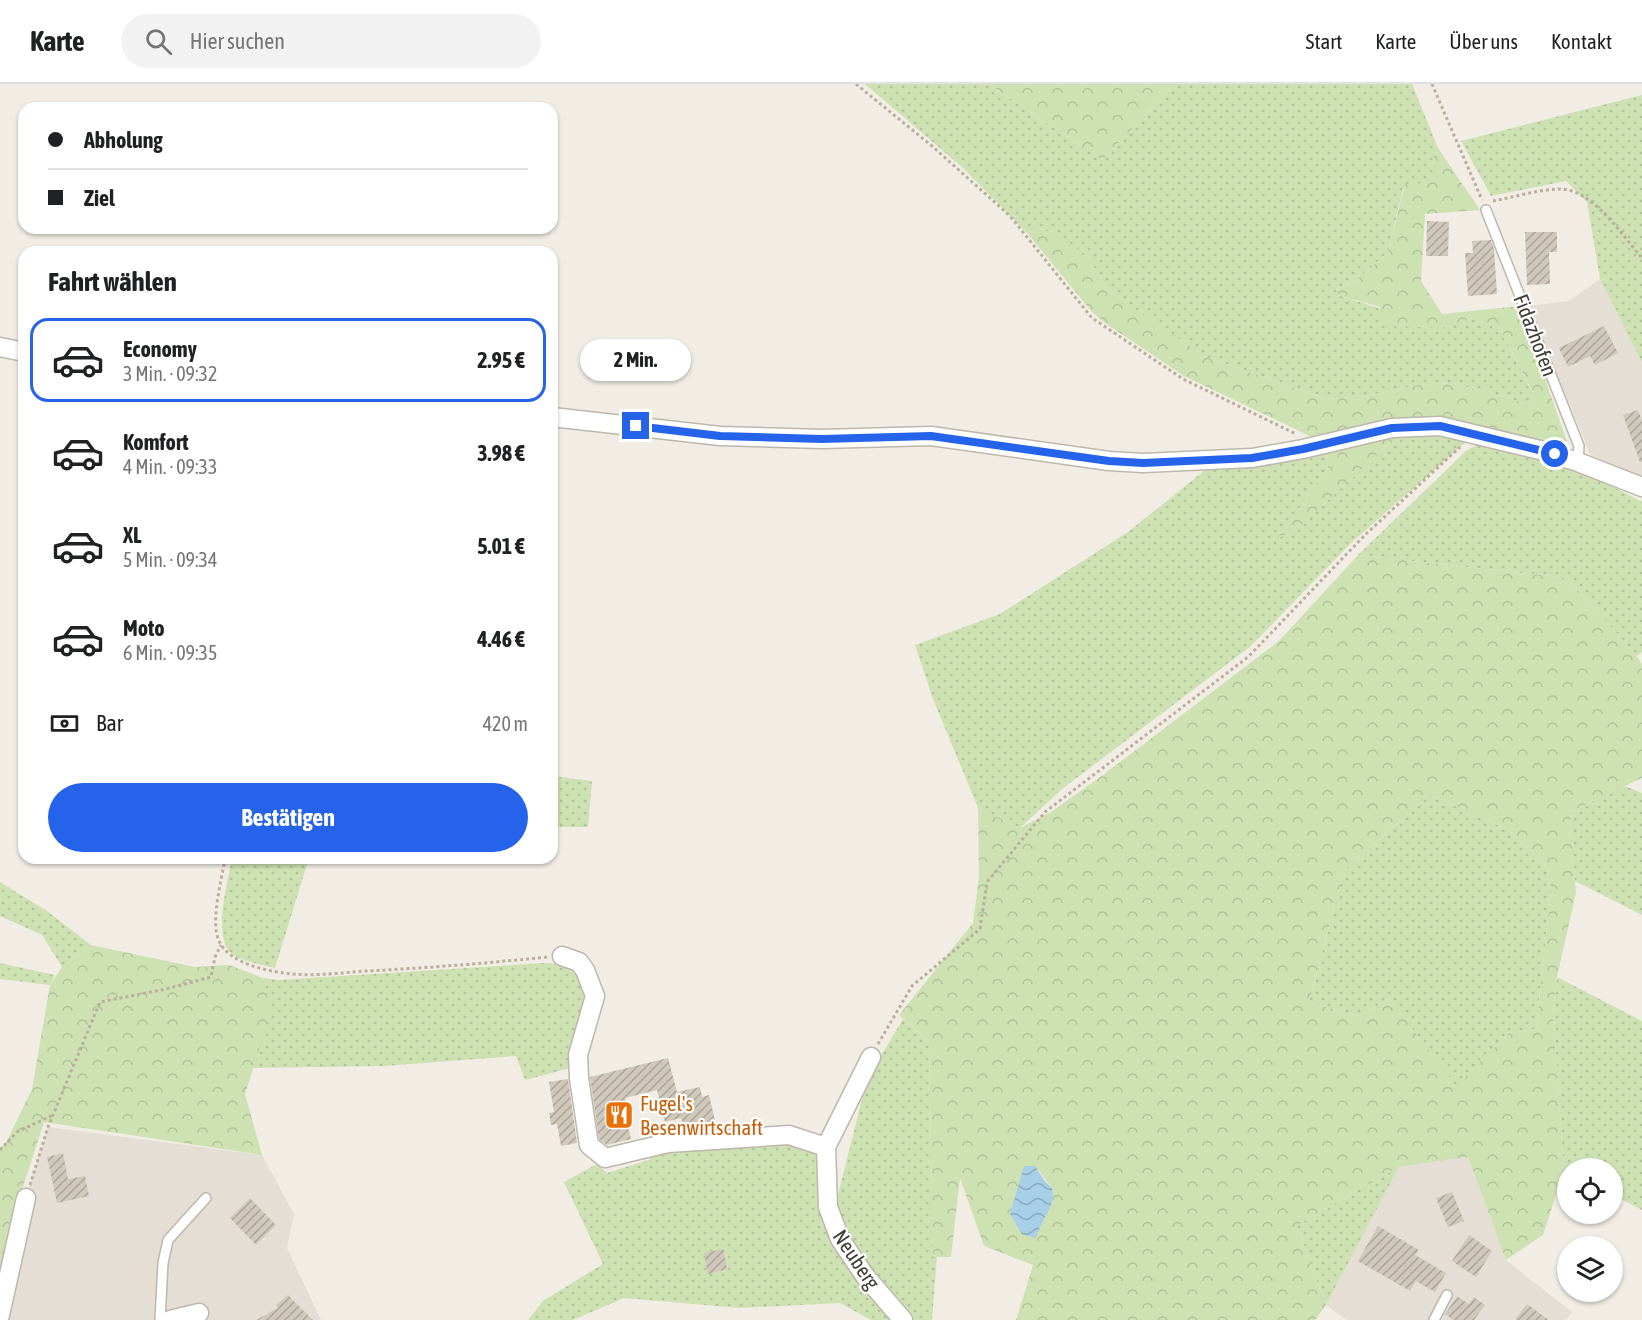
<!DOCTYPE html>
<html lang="de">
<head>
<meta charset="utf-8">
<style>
	body { margin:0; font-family:"Asap Condensed",sans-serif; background:#f2f2f2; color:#202124; height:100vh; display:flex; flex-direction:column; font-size:22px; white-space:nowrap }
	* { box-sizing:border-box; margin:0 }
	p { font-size:20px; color:#757577 }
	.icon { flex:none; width:33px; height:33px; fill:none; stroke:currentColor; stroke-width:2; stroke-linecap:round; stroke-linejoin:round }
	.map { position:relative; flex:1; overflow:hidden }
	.sheet { position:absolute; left:18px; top:162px; width:540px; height:618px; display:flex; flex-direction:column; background:#fff; border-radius:18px; box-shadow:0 2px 4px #0004 }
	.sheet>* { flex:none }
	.top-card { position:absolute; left:18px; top:18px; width:540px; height:132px; border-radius:18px; box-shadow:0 2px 4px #0004; display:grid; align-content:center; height:132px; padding:0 30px; background:#fff }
	.fabs { position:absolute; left:1557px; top:1074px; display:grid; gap:12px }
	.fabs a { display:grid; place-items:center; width:66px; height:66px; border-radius:50%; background:#fff; box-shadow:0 2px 4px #0004; font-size:30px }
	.end { position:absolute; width:27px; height:27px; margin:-14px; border:8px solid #2563eb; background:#fff; box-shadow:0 0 0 3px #fff }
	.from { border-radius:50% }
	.bubble { position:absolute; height:42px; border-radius:21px; background:#fff; box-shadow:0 2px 4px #0004; font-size:20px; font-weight:700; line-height:42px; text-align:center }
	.top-card b { display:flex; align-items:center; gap:21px; height:57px; font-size:22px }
	.top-card b+b { border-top:2px solid #e0e0e0 }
	.top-card i { width:15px; height:15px; background:#202124 }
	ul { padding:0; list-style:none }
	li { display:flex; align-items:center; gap:18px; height:84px; margin:0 12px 9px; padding:0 18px; border:3px solid transparent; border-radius:18px }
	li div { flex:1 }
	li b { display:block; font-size:22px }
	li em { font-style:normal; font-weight:700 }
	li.current { border-color:#2563eb }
	li>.icon { width:54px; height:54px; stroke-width:1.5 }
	h2 { padding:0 30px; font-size:27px; line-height:72px }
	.pay { display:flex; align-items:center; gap:15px; height:66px; padding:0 30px; font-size:22px }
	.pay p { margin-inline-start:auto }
	.primary-button { display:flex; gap:12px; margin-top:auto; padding:12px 30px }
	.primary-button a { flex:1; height:69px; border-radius:36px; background:#2563eb; color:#fff; font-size:24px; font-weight:700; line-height:69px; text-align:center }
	header { display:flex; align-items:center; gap:36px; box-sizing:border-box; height:84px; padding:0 30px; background:#fff; border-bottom:2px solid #e0e0e0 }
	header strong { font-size:28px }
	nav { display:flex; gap:33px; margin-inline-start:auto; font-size:21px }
	.search { width:420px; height:54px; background:#f2f2f2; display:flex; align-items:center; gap:15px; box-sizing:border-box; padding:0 21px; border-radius:33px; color:#757577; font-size:22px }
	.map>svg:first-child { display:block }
</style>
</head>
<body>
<header>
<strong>Karte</strong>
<div class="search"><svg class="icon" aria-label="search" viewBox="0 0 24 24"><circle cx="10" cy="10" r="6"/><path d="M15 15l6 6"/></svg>Hier suchen</div>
<nav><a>Start</a><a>Karte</a><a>Über uns</a><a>Kontakt</a></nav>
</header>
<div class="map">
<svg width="1642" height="1236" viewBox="0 0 1642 1236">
	<defs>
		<pattern id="grass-dots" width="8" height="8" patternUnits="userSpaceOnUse" patternTransform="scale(1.5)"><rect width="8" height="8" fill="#cde1b2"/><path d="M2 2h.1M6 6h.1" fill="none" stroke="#b1c29a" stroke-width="1.8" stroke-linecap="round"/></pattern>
		<pattern id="forest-crowns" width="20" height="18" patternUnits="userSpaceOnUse" patternTransform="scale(1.5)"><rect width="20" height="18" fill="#cde1b2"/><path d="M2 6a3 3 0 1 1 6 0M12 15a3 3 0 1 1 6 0" fill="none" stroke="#b1c29a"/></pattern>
		<pattern id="water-waves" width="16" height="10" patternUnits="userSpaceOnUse" patternTransform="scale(1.5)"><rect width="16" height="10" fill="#a7cfe8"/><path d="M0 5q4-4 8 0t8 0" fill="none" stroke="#8aa9bd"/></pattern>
		<pattern id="building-hatch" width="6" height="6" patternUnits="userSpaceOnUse" patternTransform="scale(1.5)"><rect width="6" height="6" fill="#d1c8bc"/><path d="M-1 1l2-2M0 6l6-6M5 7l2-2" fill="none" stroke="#aba49a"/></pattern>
	</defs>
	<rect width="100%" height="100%" fill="#f1ede5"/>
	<!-- residential -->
	<g fill="#e4ded4">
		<polygon points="1600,195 1642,279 1642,397 1590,370 1529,222 1569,217"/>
		<polygon points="48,1043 262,1071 294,1130 287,1164 321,1236 0,1236 26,1114"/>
		<polygon points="1468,1073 1506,1176 1572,1228 1566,1236 1347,1236 1326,1221 1399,1083"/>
	</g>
	<!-- grass -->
	<g fill="url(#grass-dots)">
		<polygon points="865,0 989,0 1102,76 1175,0 1412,0 1438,64 1433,73 1435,92 1425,99 1403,105 1388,168 1356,197 1336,205 1341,212 1441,244 1473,234 1501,246 1532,308 1531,321 1453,299 1419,301 1366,312 1327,315 1208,274 1160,243 1108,206 1088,173 1040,144 1027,149 963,84"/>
		<polygon points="1642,11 1642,279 1600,195 1587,118 1566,97 1491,112 1461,57"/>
		<polygon points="1415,348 1452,349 1466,358 1351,459 1251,562 1062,705 1020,744 978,724 933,615 915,561 1000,530 1128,448 1204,387 1325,366 1328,384 1278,454 1300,442 1390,359"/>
		<polygon points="1485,356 1602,397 1642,418 1642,568 1637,572 1567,494 1358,471 1466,367"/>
		<polygon points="552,692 592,697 588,743 552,743"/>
		<polygon points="1625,702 1642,709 1642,831 1575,797 1570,728"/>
		<polygon points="1430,711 1507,745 1545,779 1551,805 1536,945 1509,949 1456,1003 1390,915 1357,932 1309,918 1344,786"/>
		<path d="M232,774h77l-34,110c-12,-3 -36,-7 -44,-15 -19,-18 -3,-71 1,-95z"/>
		<polygon points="0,798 47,827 91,861 62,883 42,851 0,832"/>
		<polygon points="0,879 55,891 50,901 0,895"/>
		<path d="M543,879c22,1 33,1 43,23l-16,82 -45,12 -9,-24 -132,10 -131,2 18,-59 -8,-31 16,2z"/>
		<polygon points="1557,893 1642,937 1642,1126 1613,1111 1612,1084 1568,1084 1567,1088 1564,1086 1553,930"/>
		<polygon points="903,935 929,958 933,1172 937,1173 932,1236 911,1236 863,1180 837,1127 838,1111 867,995"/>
		<polygon points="668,1059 805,1060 822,1078 820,1126 895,1236 871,1236 840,1219 740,1224 624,1214 573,1236 528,1236 543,1217 603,1180 564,1098 597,1080 607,1089 649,1076"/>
		<polygon points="1399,1083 1326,1221 1297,1142 1314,1131"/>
	</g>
	<!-- forest -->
	<g fill="url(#forest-crowns)" fill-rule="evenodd">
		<polygon points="989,0 1175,0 1102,76"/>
		<polygon points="1438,64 1480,126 1425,130 1421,197 1442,230 1520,222 1567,358 1553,364 1438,339 1390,359 1300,442 1277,455 1328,384 1325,366 1316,355 1184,292 1105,239 1092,228 1027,149 1040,144 1062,153 1088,173 1108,206 1158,241 1208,274 1327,315 1366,312 1419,301 1453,299 1531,321 1532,307 1501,246 1473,234 1441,244 1390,242 1380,234 1380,223 1341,212 1335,206 1356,197 1388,168 1405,100 1425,99 1434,92 1433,73"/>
		<path d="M1358,471l209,23 70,78 5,9v113l-72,34 6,81 -19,84 -4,37 11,156 -21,65 -37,25 -38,-103 -69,10 -85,48 -17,11 29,79 -11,15h-299l17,-55 -49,-19 -24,-68 -9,79h-18l-4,-215 -30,-27 74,-92 6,-46 -1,-69 42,20 31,-16 52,-37 176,-134zM1430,711l77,34 38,34 6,26 -15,140 -27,4 -53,53 -66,-87 -33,17 -48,-14 35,-132zM1035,1082l17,22 -30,46z"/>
		<polygon points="91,861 195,883 229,881 263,894 272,925 245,1010 262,1071 44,1038 20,1112 0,1196 0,1063 5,1061 32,1005 50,901 62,883"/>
	</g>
	<!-- water -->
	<polygon fill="url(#water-waves)" points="1024,1082 1035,1082 1044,1096 1052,1104 1053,1116 1035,1154 1022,1150 1010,1130"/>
	<!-- building -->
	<g fill="url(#building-hatch)">
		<polygon points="1427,137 1449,138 1448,172 1426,172"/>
		<polygon points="1525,148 1557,148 1557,168 1549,168 1550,200 1527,201"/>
		<polygon points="1491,156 1494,165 1497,210 1468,212 1465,169 1473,169 1472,157"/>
		<polygon points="1604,242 1618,269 1595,281 1590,272 1568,283 1559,264"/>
		<polygon points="1638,326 1642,337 1642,378 1640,378 1623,331"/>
		<polygon points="668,974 677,1008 700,1003 702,1013 709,1011 715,1036 684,1044 681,1034 665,1038 657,1006 625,1014 630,1033 626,1034 631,1055 607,1061 599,1055 590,993"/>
		<polygon points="568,995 577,1059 561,1062 557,1040 551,1041 549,1029 554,1028 549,998"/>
		<polygon points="63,1069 68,1095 85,1092 89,1112 57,1119 47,1073"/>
		<polygon points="1452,1108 1464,1137 1448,1143 1436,1114"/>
		<polygon points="250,1114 276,1141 256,1161 230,1134"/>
		<polygon points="1378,1142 1419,1166 1415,1171 1446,1189 1435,1208 1416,1197 1410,1207 1358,1177"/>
		<polygon points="1469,1151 1492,1167 1476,1193 1452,1177"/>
		<polygon points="723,1165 727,1185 708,1190 704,1169"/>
		<polygon points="288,1211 313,1236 256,1236 278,1224 276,1221"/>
		<polygon points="1457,1212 1469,1220 1474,1213 1485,1221 1474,1236 1453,1236 1445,1230"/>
		<polygon points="1527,1220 1549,1236 1515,1236"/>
	</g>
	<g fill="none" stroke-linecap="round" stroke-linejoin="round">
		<!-- lane casing -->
		<g stroke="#beb7ac" stroke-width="12">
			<g id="lane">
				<polyline points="1486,126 1579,362 1578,378"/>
				<polyline points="160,1236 163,1179 168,1156 206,1114"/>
				<polyline points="1434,1236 1447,1211"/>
			</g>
		</g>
		<!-- street casing -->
		<g stroke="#beb7ac" stroke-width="21">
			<g id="street">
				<polyline points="0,263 24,268"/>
				<polyline points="552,333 720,352 822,355 931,352 1109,377 1143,379 1252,374 1303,365 1392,344 1440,342 1540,366 1578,378 1642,403"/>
				<polyline points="562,872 579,878 585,886 595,912 578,971 579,994 589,1061 605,1074 668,1059 789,1051 826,1063"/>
				<polyline points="871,973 826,1063 828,1123 840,1155 865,1192 903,1236"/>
				<polyline points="0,1231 26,1114"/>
				<polyline points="170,1236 199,1229"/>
			</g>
		</g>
		<!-- path -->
		<g stroke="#bbaf9c" stroke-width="3" stroke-dasharray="3 3" stroke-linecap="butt">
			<polyline points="856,0 932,62 1010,132 1092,234 1183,295 1296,350"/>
			<polyline points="1432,0 1482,116"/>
			<path d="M1493,117c21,-4 44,-11 65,-12 33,-2 64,46 84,69"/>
			<path d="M225,774c-3,22 -16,66 -5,85 11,20 43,27 64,30 27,4 55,0 82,-2 61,-3 122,-8 182,-14"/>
			<polyline points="878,960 912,902 980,845 987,798 1045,728 1248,573 1365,451 1460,363"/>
			<polyline points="0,1066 17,1048 53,1031"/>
			<polyline points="30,1101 48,1043 100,918 166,905 211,893 215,873 221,861"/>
		</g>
		<!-- lane -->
		<use href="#lane" stroke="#fff" stroke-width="9"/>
		<!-- street -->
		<use href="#street" stroke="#fff" stroke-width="18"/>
	</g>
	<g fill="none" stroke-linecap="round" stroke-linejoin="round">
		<!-- route -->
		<polyline stroke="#2563eb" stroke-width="8" points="636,342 720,352 822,355 931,352 1109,377 1143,379 1252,374 1303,365 1392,344 1440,342 1555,370"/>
	</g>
	<!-- icons -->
	<defs>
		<g id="restaurant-square" transform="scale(1.5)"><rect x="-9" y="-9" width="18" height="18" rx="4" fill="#e8710a" stroke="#fff"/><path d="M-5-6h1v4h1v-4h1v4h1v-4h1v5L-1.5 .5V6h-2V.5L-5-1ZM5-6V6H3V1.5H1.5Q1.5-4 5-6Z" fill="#fff"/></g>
	</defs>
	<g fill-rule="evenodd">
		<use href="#restaurant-square" x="619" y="1031"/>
	</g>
	<g text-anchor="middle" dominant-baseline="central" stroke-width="4.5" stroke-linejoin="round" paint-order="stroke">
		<!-- street labels -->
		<g font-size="21" fill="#423d35" stroke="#fff">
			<text transform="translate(1536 251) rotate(69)">Fidazhofen</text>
			<text transform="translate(857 1175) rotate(56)">Neuberg</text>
		</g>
		<!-- food labels -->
		<g font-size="21" fill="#c56008" stroke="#fff" text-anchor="start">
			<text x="640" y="1019">Fugel's<tspan x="640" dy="24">Besenwirtschaft</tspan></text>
		</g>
	</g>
</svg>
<div class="fabs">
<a><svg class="icon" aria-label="locate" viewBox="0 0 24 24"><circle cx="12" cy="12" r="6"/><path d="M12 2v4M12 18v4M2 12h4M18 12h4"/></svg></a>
<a><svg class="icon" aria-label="layers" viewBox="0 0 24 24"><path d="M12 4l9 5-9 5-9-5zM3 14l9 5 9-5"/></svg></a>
</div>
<i class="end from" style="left:1555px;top:370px"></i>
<i class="end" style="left:636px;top:342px"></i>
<div class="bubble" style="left:580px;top:255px;width:111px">2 Min.</div>
<div class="top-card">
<b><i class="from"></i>Abholung</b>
<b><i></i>Ziel</b>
</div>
<section class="sheet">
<h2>Fahrt wählen</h2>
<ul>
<li class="current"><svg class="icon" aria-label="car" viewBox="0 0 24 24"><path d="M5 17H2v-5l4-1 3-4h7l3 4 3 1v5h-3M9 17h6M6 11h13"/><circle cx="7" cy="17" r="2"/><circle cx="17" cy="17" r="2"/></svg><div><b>Economy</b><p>3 Min. · 09:32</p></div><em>2.95 €</em></li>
<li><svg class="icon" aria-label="car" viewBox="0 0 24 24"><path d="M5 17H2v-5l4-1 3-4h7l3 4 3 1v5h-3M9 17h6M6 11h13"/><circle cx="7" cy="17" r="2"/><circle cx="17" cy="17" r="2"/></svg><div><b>Komfort</b><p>4 Min. · 09:33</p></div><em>3.98 €</em></li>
<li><svg class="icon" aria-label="car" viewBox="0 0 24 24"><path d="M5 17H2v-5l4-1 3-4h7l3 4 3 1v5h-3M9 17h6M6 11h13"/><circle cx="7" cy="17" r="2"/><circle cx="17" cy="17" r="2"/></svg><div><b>XL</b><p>5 Min. · 09:34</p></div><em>5.01 €</em></li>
<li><svg class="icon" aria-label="car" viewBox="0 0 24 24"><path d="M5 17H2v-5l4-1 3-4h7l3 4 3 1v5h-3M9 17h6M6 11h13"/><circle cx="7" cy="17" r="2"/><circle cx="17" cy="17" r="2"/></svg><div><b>Moto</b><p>6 Min. · 09:35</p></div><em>4.46 €</em></li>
</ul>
<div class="pay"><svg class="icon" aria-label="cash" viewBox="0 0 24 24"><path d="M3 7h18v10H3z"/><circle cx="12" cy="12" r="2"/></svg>Bar<p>420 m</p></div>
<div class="primary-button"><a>Bestätigen</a></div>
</section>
</div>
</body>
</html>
